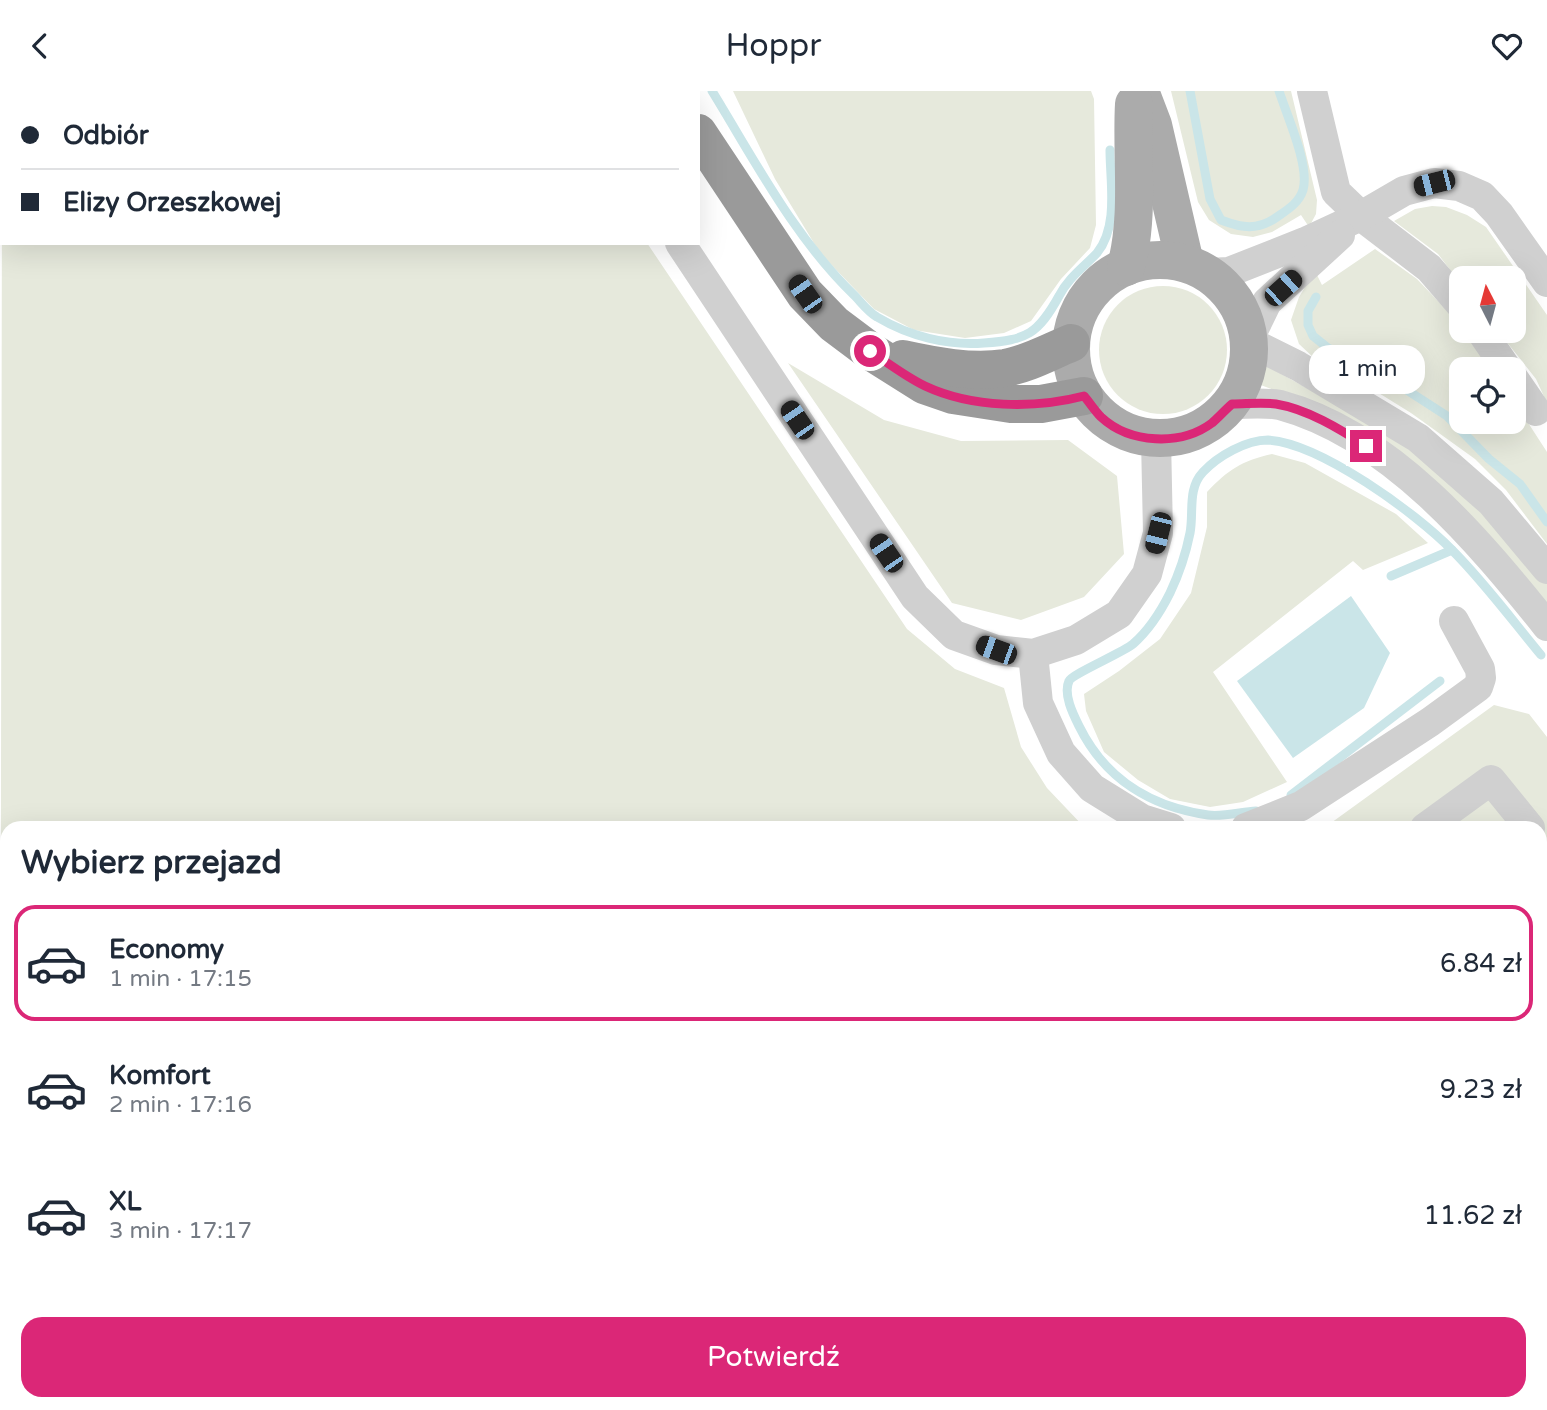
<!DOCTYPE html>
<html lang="pl">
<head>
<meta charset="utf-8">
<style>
	body { margin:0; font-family:"Varela Round",sans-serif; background:#f6f6f7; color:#1f2937; height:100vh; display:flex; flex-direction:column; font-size:26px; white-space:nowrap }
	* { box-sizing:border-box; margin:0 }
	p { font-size:23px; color:#747a83 }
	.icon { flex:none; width:38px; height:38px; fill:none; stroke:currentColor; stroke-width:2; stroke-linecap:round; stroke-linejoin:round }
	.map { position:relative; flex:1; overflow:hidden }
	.sheet { position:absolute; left:0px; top:730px; width:1547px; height:590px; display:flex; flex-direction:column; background:#fff; border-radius:21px 21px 0 0; box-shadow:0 7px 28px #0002 }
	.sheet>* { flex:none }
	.hud { position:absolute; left:0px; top:0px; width:700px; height:154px; box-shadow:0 7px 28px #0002; display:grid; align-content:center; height:154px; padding:0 21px; background:#fff }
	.needle { width:46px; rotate:354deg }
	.tools { position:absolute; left:1449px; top:175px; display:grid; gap:14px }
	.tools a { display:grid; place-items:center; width:77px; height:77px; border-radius:14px; background:#fff; box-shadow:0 7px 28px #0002; font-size:35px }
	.end { position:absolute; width:32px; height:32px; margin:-16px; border:9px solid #db2777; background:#fff; box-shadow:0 0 0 4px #fff }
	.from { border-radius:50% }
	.bubble { position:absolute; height:49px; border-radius:21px; background:#fff; box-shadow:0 7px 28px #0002; font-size:23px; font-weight:600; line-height:49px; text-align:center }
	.car { position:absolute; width:21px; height:42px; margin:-21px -10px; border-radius:9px; box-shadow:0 0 5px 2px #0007; background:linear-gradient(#222 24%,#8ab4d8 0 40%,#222 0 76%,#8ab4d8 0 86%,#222 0) }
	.hud b { display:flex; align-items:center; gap:24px; height:66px; font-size:26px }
	.hud b+b { border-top:2px solid #e0e1e3 }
	.hud i { width:18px; height:18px; background:#1f2937 }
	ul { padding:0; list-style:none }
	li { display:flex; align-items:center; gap:21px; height:116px; margin:0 14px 10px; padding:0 7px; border:4px solid transparent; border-radius:21px }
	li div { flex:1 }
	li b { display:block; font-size:26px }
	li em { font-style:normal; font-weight:600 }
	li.active { border-color:#db2777 }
	li>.icon { width:63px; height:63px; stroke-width:1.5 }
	h2 { padding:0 21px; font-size:32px; line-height:84px }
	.button { display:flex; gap:14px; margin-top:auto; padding:14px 21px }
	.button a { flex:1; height:80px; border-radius:21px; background:#db2777; color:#fff; font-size:28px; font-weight:600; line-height:80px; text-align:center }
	header { display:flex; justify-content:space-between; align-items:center; height:91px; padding:0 21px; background:#fff; font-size:32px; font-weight:600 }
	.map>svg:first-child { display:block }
</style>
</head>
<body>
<header><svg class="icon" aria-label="back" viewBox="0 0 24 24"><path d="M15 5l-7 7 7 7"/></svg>Hoppr<svg class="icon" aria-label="heart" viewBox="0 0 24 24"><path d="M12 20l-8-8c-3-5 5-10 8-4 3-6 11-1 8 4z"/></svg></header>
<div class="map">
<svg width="1547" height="1319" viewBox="0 0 1547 1319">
	<rect width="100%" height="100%" fill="#fff"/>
	<!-- green -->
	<g fill="#e6e9dc">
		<polygon points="107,0 524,0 527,2 104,2"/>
		<polygon points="733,0 1091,0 1094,8 1096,134 1090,157 1061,188 1031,230 1004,242 965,247 914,239 874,218 820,162 775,88"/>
		<polygon points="1171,0 1291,0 1317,109 1316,123 1309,136 1301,124 1272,141 1253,146 1231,143 1209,129 1198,111"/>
		<polygon points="2,69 2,152 647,152 907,538 955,578 1004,597 1021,656 1047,697 1085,737 7,737 7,1312 143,1312 145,1319 0,1319"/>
		<polygon points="1432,115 1446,116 1467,124 1486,136 1547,224 1547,312 1536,288 1498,240 1514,240 1514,187 1461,187 1461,193 1438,163 1394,130 1415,118"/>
		<polygon points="1375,158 1417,188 1455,228 1492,278 1461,278 1461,331 1514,331 1514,310 1547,361 1547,453 1506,399 1475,368 1411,322 1361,291 1314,267 1299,253 1291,229 1299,206 1315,180 1322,194"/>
		<circle cx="1163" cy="259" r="64"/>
		<polygon points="788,272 884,329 961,350 1068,349 1117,385 1124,463 1084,506 1021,529 952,512"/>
		<polygon points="1263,273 1435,368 1547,488 1547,517 1516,478 1277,300 1258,293"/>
		<path d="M1272,363l33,9 91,51 32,29 -65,27 -10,-9 -140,111 74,110 -44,20 -33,5 -40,-8 -32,-19 -34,-28 -18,-41 -2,-17 35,-23 41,-32 31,-46 16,-66v-35c21,-22 34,-31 65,-38z"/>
		<polygon points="1494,614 1529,623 1547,646 1547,1319 383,1319 382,1313 1540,1312 1540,737 1324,737"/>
	</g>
	<!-- water -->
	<polygon fill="#cae5e8" points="1351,505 1390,562 1364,617 1293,667 1237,590"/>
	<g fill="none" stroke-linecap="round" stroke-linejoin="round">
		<!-- stream -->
		<g stroke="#cae5e8" stroke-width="9">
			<path d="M712,0c43,70 82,146 142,204 7,7 14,17 23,22 32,19 70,29 107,26 43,-3 54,-9 75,-47 9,-18 25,-29 38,-43 22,-27 13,-71 13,-103"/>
			<path d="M1190,0l20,108 11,21c21,8 36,11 56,-3 10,-7 22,-14 26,-27 7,-24 -16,-74 -24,-99"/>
			<polyline points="1316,206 1308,220 1308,234 1313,245 1328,257 1399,294 1447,325 1489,368 1520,393 1547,431"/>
			<polyline points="1391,485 1452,459"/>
			<polyline points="1291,704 1440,590"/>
			<path d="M1256,720c-15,1 -33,6 -48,4 -57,-8 -103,-36 -129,-89 -6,-12 -16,-32 -10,-45 3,-7 53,-28 64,-37 15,-13 28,-33 37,-51 9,-19 16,-40 20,-60 4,-20 -3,-44 13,-61 15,-16 43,-32 65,-32 52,3 148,73 184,110 32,32 60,70 89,105"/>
		</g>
		<!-- minor -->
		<g stroke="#d0d0d0" stroke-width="30">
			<polyline points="571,0 573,2"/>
			<polyline points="1312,0 1336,101 1361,125 1429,177 1461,214"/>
			<polyline points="60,2 63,0"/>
			<polyline points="0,43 2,42"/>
			<polyline points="680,152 915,506 954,544 996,559 1033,563 1076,549 1119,523 1147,483 1158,442 1156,348"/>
			<polyline points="1207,182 1229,181 1305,151 1361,125 1404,100 1434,92 1459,95 1482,105 1499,123 1547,191"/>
			<polyline points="1481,240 1507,278"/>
			<polyline points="1249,248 1267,211 1340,144"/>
			<polyline points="1250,251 1298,275 1418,347 1491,411 1547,478"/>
			<polyline points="1514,288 1536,320"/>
			<path d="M1232,313c15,0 33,-2 48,1 111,30 198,135 267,221"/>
			<polyline points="1033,563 1038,612 1061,662 1092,697 1142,728 1171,737"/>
			<polyline points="1246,737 1301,715 1430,631 1478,596 1481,587 1480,578 1454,530"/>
			<polyline points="1425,737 1491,689 1530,737"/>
			<polyline points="1540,829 1547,838"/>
			<polyline points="1540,883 1547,877"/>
		</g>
		<!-- major -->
		<g stroke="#ababab" stroke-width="38">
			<polyline points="1140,0 1153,34 1185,172"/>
			<circle cx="1160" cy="258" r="89"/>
			<path d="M1126,176c14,-53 5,-110 8,-163"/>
		</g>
		<!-- highway -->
		<g stroke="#9a9a9a" stroke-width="38">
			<polyline points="670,0 672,2"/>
			<polyline points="698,42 805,203 834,233 870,260 924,294 953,304 1011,313 1041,313 1084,305"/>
			<path d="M903,268c32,7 68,14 102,9 23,-4 44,-16 66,-25"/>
		</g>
	</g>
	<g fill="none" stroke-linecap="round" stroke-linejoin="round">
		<!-- route -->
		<path stroke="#db2777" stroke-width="9" d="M870,260c18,12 36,26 55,35 47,22 109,23 159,10 6,7 11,15 17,21 29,27 80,29 111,6 7,-6 13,-13 20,-19 14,0 30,-2 44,0 31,5 64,25 90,42"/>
	</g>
</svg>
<div class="tools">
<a><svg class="needle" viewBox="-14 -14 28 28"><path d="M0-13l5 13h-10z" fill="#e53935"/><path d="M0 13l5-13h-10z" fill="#747a83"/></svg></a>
<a><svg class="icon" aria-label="locate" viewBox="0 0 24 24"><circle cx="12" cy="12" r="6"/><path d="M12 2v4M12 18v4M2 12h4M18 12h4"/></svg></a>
</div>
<i class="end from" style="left:870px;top:260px"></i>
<i class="end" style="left:1366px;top:355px"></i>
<div class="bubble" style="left:1309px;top:254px;width:116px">1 min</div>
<i class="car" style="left:1434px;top:92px;rotate:256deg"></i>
<i class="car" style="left:1283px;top:197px;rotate:48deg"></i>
<i class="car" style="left:805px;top:203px;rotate:325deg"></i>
<i class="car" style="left:797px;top:329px;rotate:326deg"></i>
<i class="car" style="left:1158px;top:442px;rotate:194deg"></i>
<i class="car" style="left:886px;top:462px;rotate:326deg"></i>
<i class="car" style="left:996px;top:559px;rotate:290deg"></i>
<div class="hud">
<b><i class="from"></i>Odbiór</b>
<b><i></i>Elizy Orzeszkowej</b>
</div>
<section class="sheet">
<h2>Wybierz przejazd</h2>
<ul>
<li class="active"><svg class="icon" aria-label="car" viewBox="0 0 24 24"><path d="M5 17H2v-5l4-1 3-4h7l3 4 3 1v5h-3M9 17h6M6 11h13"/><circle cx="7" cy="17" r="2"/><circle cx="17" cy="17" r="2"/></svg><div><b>Economy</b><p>1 min · 17:15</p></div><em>6.84 zł</em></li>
<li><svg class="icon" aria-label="car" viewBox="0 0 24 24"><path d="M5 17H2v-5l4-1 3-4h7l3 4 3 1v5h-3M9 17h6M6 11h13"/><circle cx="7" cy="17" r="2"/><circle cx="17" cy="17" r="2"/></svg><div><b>Komfort</b><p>2 min · 17:16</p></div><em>9.23 zł</em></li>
<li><svg class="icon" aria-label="car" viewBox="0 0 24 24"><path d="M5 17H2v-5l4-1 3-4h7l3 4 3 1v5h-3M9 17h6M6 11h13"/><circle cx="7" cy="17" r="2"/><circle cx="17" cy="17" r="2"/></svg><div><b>XL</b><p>3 min · 17:17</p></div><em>11.62 zł</em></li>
</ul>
<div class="button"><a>Potwierdź</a></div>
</section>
</div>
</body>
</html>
